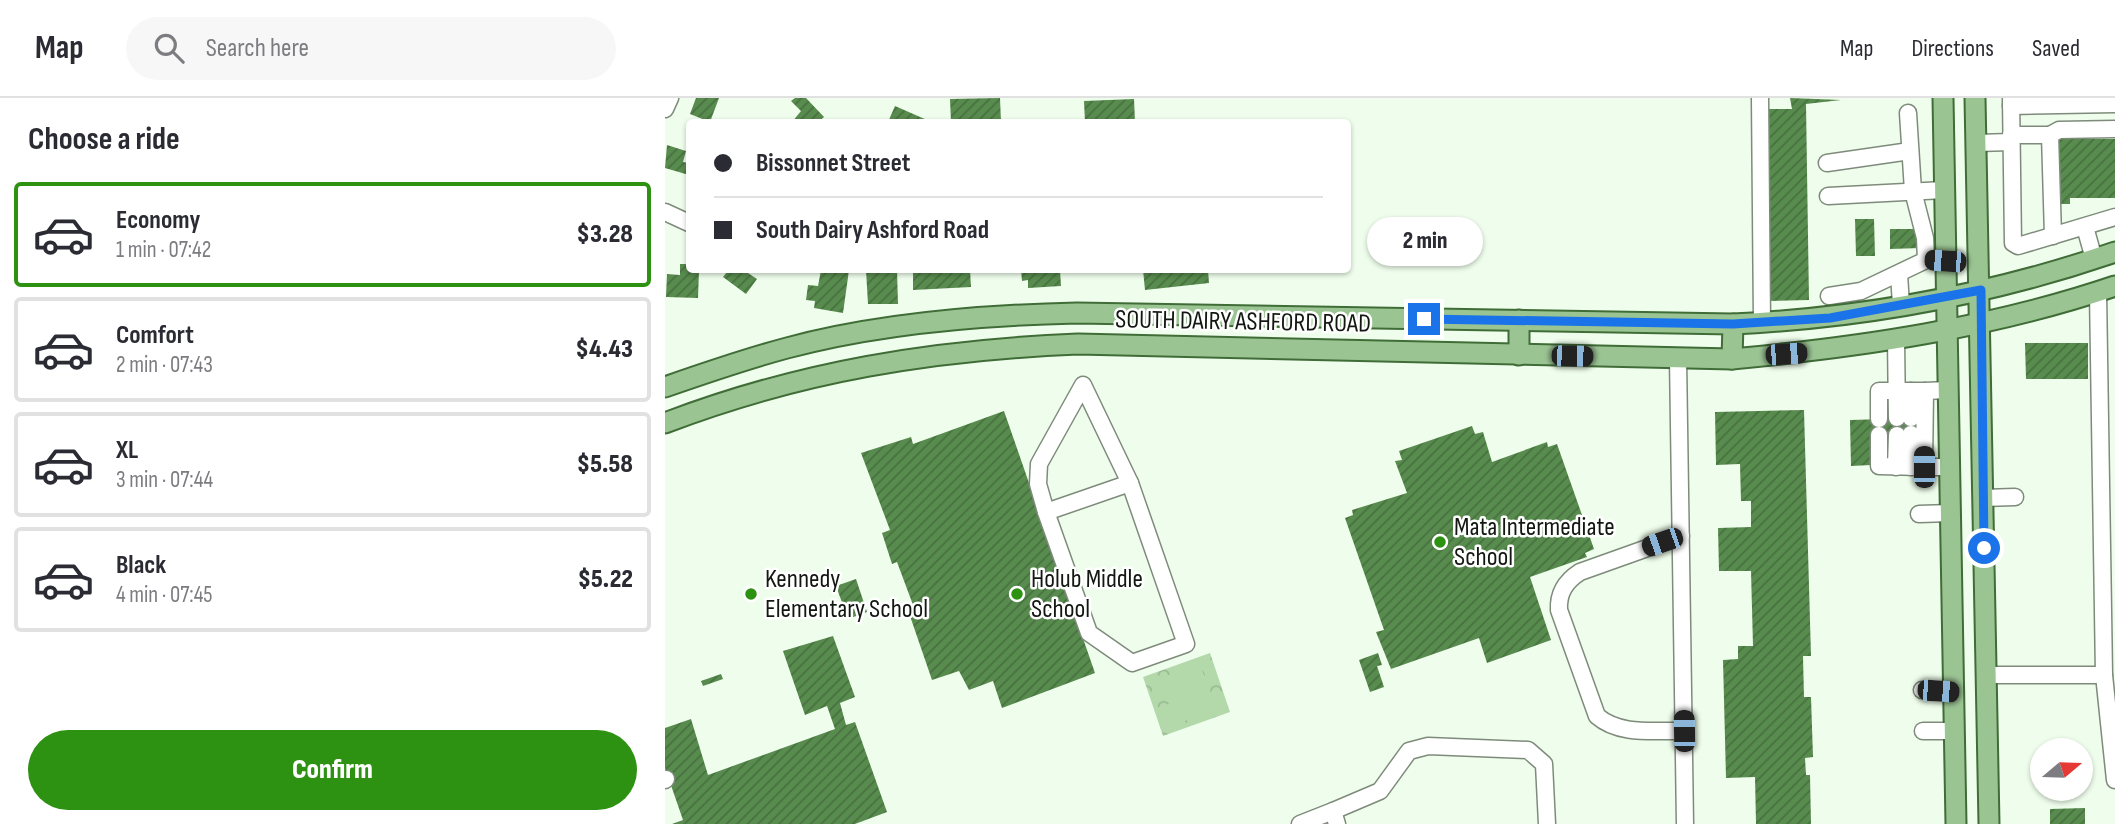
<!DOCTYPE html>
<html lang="en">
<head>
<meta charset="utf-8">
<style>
	body { margin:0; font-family:"Sofia Sans Condensed",sans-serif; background:#f7f7f7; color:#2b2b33; height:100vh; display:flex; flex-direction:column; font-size:26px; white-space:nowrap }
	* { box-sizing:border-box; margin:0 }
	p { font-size:23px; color:#7c7c81 }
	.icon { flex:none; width:38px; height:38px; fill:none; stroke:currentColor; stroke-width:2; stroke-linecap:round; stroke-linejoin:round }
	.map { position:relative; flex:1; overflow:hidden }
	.details { display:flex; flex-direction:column; background:#fff; width:665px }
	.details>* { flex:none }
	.top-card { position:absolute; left:21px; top:21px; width:665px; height:154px; border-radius:7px; box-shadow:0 2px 5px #0004; display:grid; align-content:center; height:154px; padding:0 28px; background:#fff }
	.needle { width:46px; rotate:71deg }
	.controls { position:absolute; left:1365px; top:640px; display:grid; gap:14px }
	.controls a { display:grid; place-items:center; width:63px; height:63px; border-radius:50%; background:#fff; box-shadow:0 2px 5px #0004; font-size:35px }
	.end { position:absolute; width:32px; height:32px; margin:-16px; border:9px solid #1a73e8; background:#fff; box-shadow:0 0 0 4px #fff }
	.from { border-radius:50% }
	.bubble { position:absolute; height:49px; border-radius:24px; background:#fff; box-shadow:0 2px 5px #0004; font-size:23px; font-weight:800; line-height:49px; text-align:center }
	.car { position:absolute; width:21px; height:42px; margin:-21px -10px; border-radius:9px; box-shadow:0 0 5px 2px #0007; background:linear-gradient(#222 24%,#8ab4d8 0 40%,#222 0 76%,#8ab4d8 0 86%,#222 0) }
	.top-card b { display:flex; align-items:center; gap:24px; height:66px; font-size:26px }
	.top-card b+b { border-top:2px solid #e1e1e2 }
	.top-card i { width:18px; height:18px; background:#2b2b33 }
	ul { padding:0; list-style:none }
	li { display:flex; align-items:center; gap:21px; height:105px; margin:0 14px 10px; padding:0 14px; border:4px solid #e1e1e2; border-radius:7px }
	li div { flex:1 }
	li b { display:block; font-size:26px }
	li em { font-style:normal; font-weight:800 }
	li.selected { border-color:#2d9111 }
	li>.icon { width:63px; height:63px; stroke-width:1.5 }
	h2 { padding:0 28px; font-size:32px; line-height:84px }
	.action { display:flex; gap:14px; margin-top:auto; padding:14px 28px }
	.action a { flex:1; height:80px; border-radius:42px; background:#2d9111; color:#fff; font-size:28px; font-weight:800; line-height:80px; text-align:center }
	header { display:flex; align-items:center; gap:42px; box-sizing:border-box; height:98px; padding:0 35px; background:#fff; border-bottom:2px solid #e1e1e2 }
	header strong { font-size:33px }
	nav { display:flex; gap:38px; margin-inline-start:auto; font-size:24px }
	.search { width:490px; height:63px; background:#f7f7f7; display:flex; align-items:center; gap:18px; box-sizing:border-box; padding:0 24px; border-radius:38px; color:#7c7c81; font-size:26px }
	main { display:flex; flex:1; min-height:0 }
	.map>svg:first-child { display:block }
</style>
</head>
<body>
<header>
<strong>Map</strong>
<div class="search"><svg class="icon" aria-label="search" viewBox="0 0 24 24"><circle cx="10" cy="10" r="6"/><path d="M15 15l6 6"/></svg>Search here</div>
<nav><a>Map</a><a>Directions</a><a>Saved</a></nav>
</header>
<main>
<section class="details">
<h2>Choose a ride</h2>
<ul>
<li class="selected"><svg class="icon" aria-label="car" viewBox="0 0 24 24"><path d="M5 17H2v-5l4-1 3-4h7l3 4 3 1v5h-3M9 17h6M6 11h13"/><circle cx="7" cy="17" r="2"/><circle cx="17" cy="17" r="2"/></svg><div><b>Economy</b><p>1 min · 07:42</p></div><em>$3.28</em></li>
<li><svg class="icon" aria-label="car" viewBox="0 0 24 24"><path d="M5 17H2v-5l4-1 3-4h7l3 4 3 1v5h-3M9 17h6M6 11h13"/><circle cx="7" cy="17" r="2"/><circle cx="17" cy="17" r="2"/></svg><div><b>Comfort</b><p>2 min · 07:43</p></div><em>$4.43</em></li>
<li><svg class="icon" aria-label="car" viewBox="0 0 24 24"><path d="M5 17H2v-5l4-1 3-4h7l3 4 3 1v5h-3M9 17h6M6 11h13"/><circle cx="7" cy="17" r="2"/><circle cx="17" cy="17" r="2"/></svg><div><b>XL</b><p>3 min · 07:44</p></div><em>$5.58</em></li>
<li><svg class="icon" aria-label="car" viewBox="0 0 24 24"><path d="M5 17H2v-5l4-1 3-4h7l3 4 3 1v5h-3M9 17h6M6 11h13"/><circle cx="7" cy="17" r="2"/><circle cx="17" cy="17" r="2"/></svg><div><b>Black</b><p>4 min · 07:45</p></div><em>$5.22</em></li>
</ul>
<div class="action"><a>Confirm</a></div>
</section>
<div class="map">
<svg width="1450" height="726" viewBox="0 0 1450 726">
	<defs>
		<pattern id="forest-crowns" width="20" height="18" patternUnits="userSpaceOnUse" patternTransform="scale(1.75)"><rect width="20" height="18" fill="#b3d9ab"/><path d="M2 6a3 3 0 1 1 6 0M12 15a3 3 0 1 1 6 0" fill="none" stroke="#99ba92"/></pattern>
		<pattern id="building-hatch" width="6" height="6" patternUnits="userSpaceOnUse" patternTransform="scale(1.75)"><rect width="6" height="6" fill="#588b4e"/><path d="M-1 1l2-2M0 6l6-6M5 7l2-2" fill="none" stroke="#47713f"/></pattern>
	</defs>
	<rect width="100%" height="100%" fill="#effeec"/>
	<!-- forest -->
	<polygon fill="url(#forest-crowns)" points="545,555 565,614 498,638 478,579"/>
	<!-- pitch -->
	<g fill="#b3d9ab">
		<polygon points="535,566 542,586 499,602 492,581"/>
		<polygon points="544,591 551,612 508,627 500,607"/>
	</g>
	<!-- building -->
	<g fill="url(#building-hatch)">
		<polygon points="31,0 54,0 45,24 25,16"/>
		<polygon points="130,0 141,0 159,19 153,24 127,24 136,13 126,3"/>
		<polygon points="335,0 336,24 286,24 285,1"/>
		<polygon points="1125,0 1176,2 1141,6 1144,202 1101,203 1098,11 1127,11"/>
		<polygon points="469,1 470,24 420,24 419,3"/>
		<polygon points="230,8 262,22 261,24 223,24"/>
		<polygon points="1392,41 1450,41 1450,100 1405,100 1405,106 1392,106"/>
		<polygon points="2,47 21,53 18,64 24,65 24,77 0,70"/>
		<polygon points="1190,121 1209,121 1210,158 1191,158"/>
		<polygon points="1225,131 1256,131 1256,150 1225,151"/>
		<polygon points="15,166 24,166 24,172 34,172 33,200 1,199 2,176 15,177"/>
		<polygon points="58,172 85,172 83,175 92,181 81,196 58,179 62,174"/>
		<polygon points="156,172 184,172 178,215 149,210 150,203 141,202 143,187 153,188"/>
		<polygon points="201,172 232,172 233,206 203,206"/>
		<polygon points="248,172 305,172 306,189 248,192"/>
		<polygon points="356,172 395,172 396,188 363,190 363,182 357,183"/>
		<polygon points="478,172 543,172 544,185 480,192"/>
		<polygon points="1360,245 1423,245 1423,281 1361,281"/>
		<polygon points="1139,312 1146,558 1138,558 1139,599 1146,599 1148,659 1140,660 1141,677 1145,677 1146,726 1091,726 1090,679 1061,680 1058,562 1073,561 1073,548 1088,548 1086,473 1054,473 1053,430 1086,429 1086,403 1076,403 1075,366 1051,367 1050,314"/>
		<polygon points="339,313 430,575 337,610 328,583 304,592 294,573 267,582 245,518 251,515 232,464 227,466 217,435 225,432 196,355 246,339 248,346"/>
		<polygon points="1256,320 1257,336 1205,335 1206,367 1186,368 1185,322"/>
		<polygon points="807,328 810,336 818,334 827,364 882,344 883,349 892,346 929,451 920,455 922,459 865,479 886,542 822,565 814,540 726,571 711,534 719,532 680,420 688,417 687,412 742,395 730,363 737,362 734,353"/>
		<polygon points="191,481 202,514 183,521 171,488"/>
		<polygon points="168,538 190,599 175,605 181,627 190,624 222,714 190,726 7,726 18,722 0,670 0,630 26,621 43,677 170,631 162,608 140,617 118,553"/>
		<polygon points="713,555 717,567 712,568 719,589 705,594 694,562"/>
		<polygon points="56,576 58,581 38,588 36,583"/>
		<polygon points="1420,710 1420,726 1385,726 1385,711"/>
	</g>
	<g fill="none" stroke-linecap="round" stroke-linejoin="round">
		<!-- minor casing -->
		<g stroke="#7e8b7b" stroke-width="19">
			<g id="minor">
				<polyline points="1095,0 1097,225"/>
				<polyline points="1346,0 1348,145 1353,148 1450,119"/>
				<polyline points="1346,8 1450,6"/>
				<polyline points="0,11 5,0"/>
				<polyline points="1346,37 1385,37 1388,138"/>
				<polyline points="1385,37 1394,32 1450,31"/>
				<polyline points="1312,45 1346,44"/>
				<polyline points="1162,65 1245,53"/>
				<polyline points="1163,98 1279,92"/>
				<polyline points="0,114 24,125"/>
				<polyline points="1420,129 1429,161"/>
				<polyline points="1234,176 1236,207"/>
				<polyline points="1433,194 1439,577 1450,682"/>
				<polyline points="1164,198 1196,193 1261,162 1260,140 1248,93 1243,15"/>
				<polyline points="1231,240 1232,320"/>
				<polyline points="1013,260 1020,726"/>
				<polyline points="1283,292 1260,293 1259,369 1285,369"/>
				<polyline points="1246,293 1246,320"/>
				<polyline points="1214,321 1214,293 1260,293"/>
				<polyline points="1214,337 1214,368 1259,369"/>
				<polyline points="1231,369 1232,337"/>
				<polyline points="1246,369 1246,336"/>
				<polygon points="465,385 521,546 467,565 424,535 381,414"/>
				<polyline points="1318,400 1350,399"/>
				<polyline points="381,414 373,386 374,366 418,287 465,385"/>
				<polyline points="1254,416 1286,415"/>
				<path d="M1016,438l-101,36c-14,9 -22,20 -21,38l38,106c23,20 58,14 87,15"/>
				<polyline points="1321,577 1439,577"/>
				<polyline points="1257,592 1289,594"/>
				<polyline points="1258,633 1290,633"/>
				<polyline points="0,682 1,681"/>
				<polyline points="635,726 668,713"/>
				<polyline points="672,726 668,713 715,693 744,653 763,648 863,652 879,666 882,726"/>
			</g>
		</g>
		<!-- major casing -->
		<g stroke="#406d37" stroke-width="23">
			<g id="major">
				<polyline points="1278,0 1291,726"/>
				<polyline points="1310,0 1324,726"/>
				<polyline points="854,222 854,257"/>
				<polyline points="1067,261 1068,226"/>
				<path d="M0,289c40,-14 81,-28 122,-39 93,-25 194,-33 290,-35l656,11c129,-6 260,-30 382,-72"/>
				<path d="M0,325c136,-52 268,-73 413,-79l654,15c130,-12 259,-31 383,-73"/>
			</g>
		</g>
		<!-- minor -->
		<use href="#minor" stroke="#fff" stroke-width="16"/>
		<!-- major -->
		<use href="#major" stroke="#9bc493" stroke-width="19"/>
	</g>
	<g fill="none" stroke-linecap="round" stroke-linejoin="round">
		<!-- route -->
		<polyline stroke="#1a73e8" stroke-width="9" points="759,221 1068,226 1165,220 1316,192 1319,450"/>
	</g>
	<!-- markers -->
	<g fill="#2d9111" stroke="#fff" stroke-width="2.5">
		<circle cx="775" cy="444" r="7"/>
		<circle cx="86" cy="496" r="7"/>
		<circle cx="352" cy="496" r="7"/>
	</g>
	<g text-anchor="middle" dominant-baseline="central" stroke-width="5" stroke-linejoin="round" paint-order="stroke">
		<!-- street labels -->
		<g font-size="26" fill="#121711" stroke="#fff">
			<text transform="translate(578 224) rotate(1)">SOUTH DAIRY ASHFORD ROAD</text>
		</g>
		<!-- poi labels -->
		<g font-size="26" fill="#121711" stroke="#fff" text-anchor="start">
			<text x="789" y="429">Mata Intermediate<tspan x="789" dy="30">School</tspan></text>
			<text x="100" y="481">Kennedy<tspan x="100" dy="30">Elementary School</tspan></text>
			<text x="366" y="481">Holub Middle<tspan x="366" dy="30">School</tspan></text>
		</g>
	</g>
</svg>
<div class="controls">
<a><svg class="needle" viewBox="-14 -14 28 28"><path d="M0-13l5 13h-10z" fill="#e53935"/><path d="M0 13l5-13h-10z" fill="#7c7c81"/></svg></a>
</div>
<i class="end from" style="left:1319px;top:450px"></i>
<i class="end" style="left:759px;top:221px"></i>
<div class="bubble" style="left:702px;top:119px;width:116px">2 min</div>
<i class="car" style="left:1280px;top:163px;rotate:274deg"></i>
<i class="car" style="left:1121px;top:256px;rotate:86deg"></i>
<i class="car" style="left:907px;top:258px;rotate:91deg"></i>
<i class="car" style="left:1259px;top:369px;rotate:0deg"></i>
<i class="car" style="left:997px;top:444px;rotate:251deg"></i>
<i class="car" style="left:1273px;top:593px;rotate:94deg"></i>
<i class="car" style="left:1019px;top:633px;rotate:359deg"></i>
<div class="top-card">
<b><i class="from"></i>Bissonnet Street</b>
<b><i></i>South Dairy Ashford Road</b>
</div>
</div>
</main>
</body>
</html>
